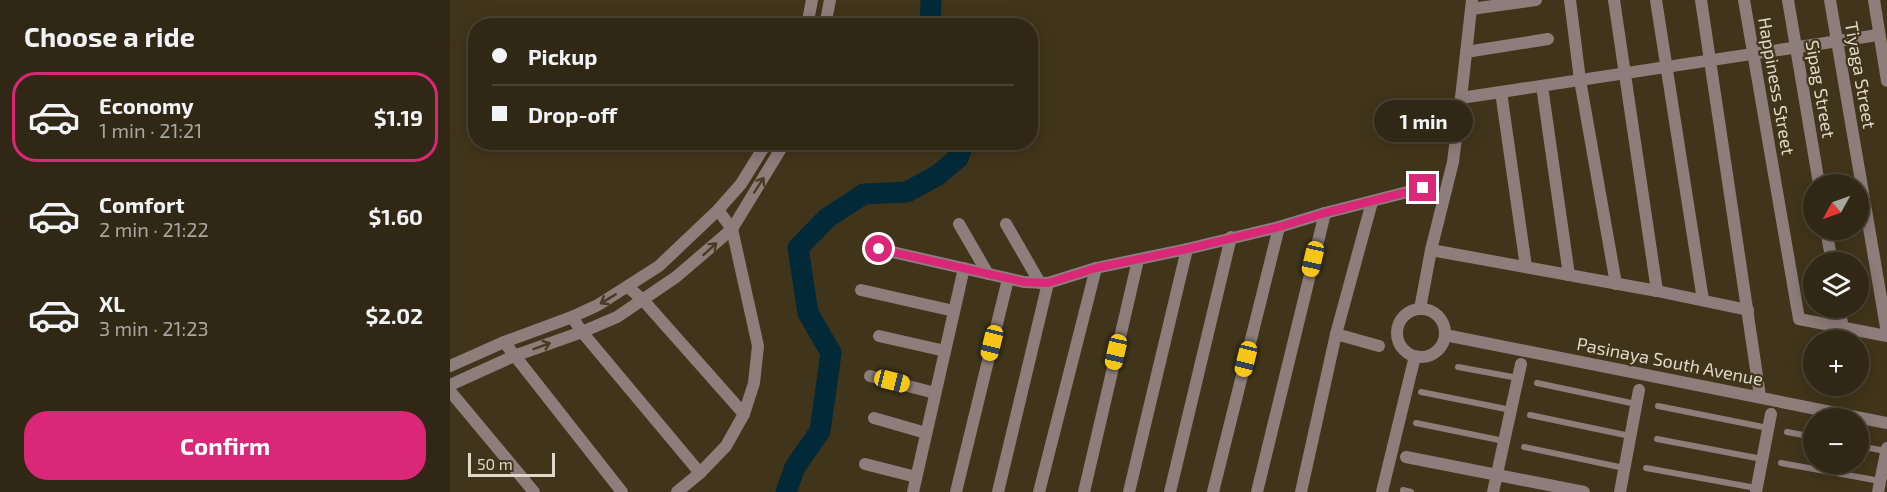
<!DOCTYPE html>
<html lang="en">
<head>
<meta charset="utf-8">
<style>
	body { margin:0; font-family:"Exo 2",sans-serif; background:#38301d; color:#f1f3f6; height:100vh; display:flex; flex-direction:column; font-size:22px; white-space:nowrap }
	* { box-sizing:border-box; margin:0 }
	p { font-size:20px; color:#a8a6a0 }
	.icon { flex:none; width:33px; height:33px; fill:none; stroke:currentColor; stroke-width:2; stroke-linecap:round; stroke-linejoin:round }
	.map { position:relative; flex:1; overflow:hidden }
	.sheet { display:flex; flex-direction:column; background:#302814; width:450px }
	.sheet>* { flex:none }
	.banner { position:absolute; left:18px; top:18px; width:570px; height:132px; border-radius:24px; box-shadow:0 3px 15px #0003,0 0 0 2px #4b4434; display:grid; align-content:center; height:132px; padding:0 24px; background:#302814 }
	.needle { width:39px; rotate:230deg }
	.controls { position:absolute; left:1353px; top:174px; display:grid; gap:12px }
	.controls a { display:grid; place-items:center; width:66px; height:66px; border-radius:50%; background:#302814; box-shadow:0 3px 15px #0003,0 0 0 2px #4b4434; font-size:30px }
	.scale { position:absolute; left:18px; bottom:15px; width:87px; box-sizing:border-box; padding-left:6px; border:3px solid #dfd9c9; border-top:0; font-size:16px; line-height:21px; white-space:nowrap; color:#dfd9c9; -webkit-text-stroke:4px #40351a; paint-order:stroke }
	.end { position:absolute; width:27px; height:27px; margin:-14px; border:8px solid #db2777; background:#fff; box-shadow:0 0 0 3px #fff }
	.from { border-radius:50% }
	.bubble { position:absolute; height:42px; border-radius:21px; background:#302814; box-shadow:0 3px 15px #0003,0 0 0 2px #4b4434; font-size:20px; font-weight:700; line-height:42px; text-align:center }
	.car { position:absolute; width:18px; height:36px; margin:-18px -9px; border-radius:8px; box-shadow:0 0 4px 2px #0007; background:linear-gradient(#f5c518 24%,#345 0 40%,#f5c518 0 76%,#345 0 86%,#f5c518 0) }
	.banner b { display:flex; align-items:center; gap:21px; height:57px; font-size:22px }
	.banner b+b { border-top:2px solid #4b4434 }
	.banner i { width:15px; height:15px; background:#f1f3f6 }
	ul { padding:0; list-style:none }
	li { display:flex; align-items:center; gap:18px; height:90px; margin:0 12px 9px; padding:0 12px; border:3px solid transparent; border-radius:24px }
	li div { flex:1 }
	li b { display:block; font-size:22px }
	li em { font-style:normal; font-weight:700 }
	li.current { border-color:#db2777 }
	li>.icon { width:54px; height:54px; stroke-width:1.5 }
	h2 { padding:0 24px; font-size:27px; line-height:72px }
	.button { display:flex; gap:12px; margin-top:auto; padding:12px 24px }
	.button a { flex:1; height:69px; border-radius:24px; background:#db2777; color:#fff; font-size:24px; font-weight:700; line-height:69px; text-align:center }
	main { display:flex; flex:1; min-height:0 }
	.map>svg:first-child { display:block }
</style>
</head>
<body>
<main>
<section class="sheet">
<h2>Choose a ride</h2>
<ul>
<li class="current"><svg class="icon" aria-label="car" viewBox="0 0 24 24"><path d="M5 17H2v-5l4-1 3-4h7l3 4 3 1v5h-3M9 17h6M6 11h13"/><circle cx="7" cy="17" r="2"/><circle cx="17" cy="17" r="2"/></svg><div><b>Economy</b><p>1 min · 21:21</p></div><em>$1.19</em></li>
<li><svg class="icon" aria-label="car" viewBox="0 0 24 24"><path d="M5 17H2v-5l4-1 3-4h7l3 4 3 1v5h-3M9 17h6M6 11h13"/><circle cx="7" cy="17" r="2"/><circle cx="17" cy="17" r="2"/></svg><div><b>Comfort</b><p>2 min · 21:22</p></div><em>$1.60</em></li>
<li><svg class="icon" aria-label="car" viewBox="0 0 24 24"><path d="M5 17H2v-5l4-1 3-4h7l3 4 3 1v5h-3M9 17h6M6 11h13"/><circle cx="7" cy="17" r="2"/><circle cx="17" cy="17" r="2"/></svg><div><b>XL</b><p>3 min · 21:23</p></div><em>$2.02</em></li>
</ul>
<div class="button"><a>Confirm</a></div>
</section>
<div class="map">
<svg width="1437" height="492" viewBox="0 0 1437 492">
	<rect width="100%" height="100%" fill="#40351a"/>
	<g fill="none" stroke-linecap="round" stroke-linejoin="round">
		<!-- river -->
		<g stroke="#012938" stroke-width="21">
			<polyline points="480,26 481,0"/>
			<polyline points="336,492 345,467 370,431 381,353 358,313 348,248 377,218 414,194 457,192 488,175 508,158 514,142"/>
		</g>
		<!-- service -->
		<g stroke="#8d7d7b" stroke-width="6">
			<polyline points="1008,367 1068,378"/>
			<polyline points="1087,383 1186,404"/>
			<polyline points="971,392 1061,410"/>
			<polyline points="1208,406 1318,428"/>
			<polyline points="1080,415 1180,436"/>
			<polyline points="966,423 1054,441"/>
			<polyline points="1337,432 1364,437"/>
			<polyline points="1207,439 1312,459"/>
			<polyline points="1408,446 1436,451"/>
			<polyline points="1074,447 1174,468"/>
			<polyline points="1331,463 1430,481"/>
			<polyline points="1196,468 1306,488"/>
			<polyline points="953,490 961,492"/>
		</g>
		<!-- minor -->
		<g stroke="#8d7d7b" stroke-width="12">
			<polyline points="1120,0 1130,80 1166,284"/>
			<polyline points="1164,0 1207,291"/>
			<polyline points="1206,0 1253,300"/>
			<polyline points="1251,0 1310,396"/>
			<polyline points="1294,0 1349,319 1437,336"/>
			<polyline points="1338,0 1369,184"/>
			<polyline points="1380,0 1437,333"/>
			<polyline points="1424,0 1437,81"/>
			<polyline points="1021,9 1086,0"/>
			<polyline points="1016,52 1098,39"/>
			<polyline points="1092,86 1119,275"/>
			<polyline points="1051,92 1076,267"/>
			<polyline points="1011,98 1022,0"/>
			<polyline points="509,224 538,274"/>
			<polyline points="556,224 590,283"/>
			<polyline points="1376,230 1382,262"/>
			<polyline points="429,249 574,282 598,283 646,268 737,249 829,227 875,213 973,188"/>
			<polyline points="981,250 1207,291 1298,310"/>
			<polyline points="178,287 193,300 294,414"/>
			<polyline points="411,290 504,311"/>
			<polyline points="1389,308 1393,328"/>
			<polyline points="970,309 981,250 1003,162 1011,98 1428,35"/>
			<polyline points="122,317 132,332 250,473"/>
			<polyline points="886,334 929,346"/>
			<polyline points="429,336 495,351"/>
			<polyline points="54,342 172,492"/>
			<polyline points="420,376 485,393"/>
			<polyline points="0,391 84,492"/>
			<polyline points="424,418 476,433"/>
			<polyline points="956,457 1134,492"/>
			<polyline points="415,464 466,477"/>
			<polyline points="227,492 250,473 276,446 294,414 304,383 308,346 282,229 268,210"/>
			<polyline points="463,492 514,268"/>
			<polyline points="506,492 558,279"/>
			<polyline points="548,492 598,283"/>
			<polyline points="589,492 646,268"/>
			<polyline points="634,492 688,260"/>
			<polyline points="679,492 737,249"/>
			<polyline points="720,492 781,237"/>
			<polyline points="763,492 829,227"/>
			<polyline points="807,492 875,213"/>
			<polyline points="851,492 886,334 922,202"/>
			<polyline points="1043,492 1071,364"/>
			<polyline points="1170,492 1189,390"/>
			<polyline points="1306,492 1321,414"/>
			<polyline points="1428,492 1437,448"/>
		</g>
		<!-- tertiary -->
		<g stroke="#8d7d7b" stroke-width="12">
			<polyline points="357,26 362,0"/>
			<polyline points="375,26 380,0"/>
			<circle cx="971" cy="333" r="24"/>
			<polyline points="995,335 1437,423"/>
			<polyline points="0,366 54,342 122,317 148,305 209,266 268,210 291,184 317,142"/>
			<polyline points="0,385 64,356 132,332 167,317 226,277 282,229 335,142"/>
			<polyline points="932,492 965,356"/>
		</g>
	</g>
	<!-- one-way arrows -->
	<defs><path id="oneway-shaft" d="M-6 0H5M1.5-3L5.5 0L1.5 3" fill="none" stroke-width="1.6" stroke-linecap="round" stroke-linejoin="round" transform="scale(1.5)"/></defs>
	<g stroke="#483c24">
		<use href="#oneway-shaft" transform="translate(309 185) rotate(-57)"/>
		<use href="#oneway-shaft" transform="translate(260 249) rotate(-42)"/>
		<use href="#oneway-shaft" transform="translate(158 299) rotate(149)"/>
		<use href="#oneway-shaft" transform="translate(92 346) rotate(-20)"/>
	</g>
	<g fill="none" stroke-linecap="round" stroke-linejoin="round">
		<!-- route -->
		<polyline stroke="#db2777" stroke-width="8" points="429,249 574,282 598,283 646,268 737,249 829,227 875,213 973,188"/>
	</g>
	<g text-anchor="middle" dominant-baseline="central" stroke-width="4.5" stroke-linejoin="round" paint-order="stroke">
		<!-- street labels -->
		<g font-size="18" fill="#dfd9c9" stroke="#40351a">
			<text transform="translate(1411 75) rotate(80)">Tiyaga Street</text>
			<text transform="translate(1327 86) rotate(80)">Happiness Street</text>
			<text transform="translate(1371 89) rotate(80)">Sipag Street</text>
			<text transform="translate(1220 361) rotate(11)">Pasinaya South Avenue</text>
		</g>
	</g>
</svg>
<div class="controls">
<a><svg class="needle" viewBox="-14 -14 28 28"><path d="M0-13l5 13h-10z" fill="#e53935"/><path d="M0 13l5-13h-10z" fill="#a8a6a0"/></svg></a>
<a><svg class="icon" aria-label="layers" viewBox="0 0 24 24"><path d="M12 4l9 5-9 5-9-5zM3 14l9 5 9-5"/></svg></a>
<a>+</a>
<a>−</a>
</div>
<div class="scale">50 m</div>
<i class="end from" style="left:429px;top:249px"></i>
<i class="end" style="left:973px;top:188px"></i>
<div class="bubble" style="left:924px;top:100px;width:99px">1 min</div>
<i class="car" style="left:863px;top:259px;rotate:193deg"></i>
<i class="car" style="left:542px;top:343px;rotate:194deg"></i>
<i class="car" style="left:666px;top:352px;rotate:193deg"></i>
<i class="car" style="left:796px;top:359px;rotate:194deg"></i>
<i class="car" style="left:442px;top:381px;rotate:104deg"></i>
<div class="banner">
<b><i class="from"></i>Pickup</b>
<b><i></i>Drop-off</b>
</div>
</div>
</main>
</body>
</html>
